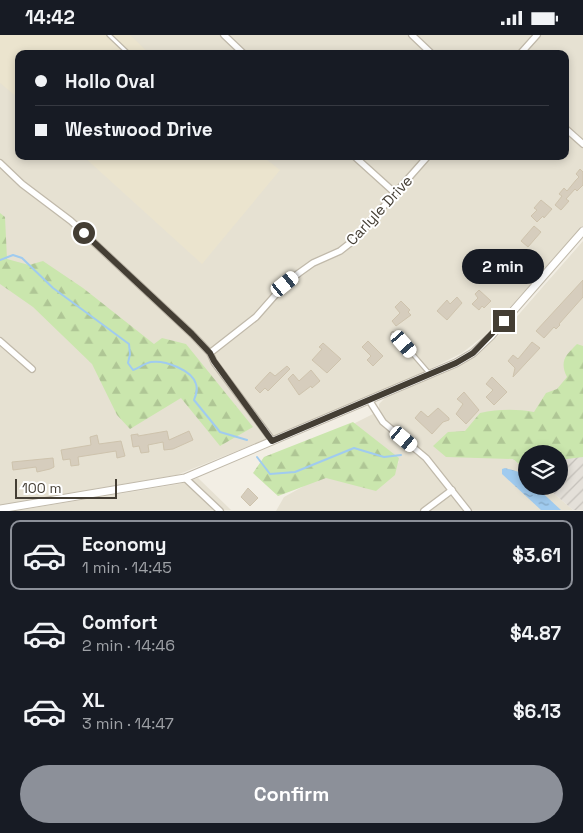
<!DOCTYPE html>
<html lang="en">
<head>
<meta charset="utf-8">
<style>
	body { margin:0; font-family:"Space Grotesk",sans-serif; background:#20242c; color:#f1f3f6; height:100vh; display:flex; flex-direction:column; font-size:19px; white-space:nowrap }
	* { box-sizing:border-box; margin:0 }
	p { font-size:16px; color:#9ea1a6 }
	.icon { flex:none; width:28px; height:28px; fill:none; stroke:currentColor; stroke-width:2; stroke-linecap:round; stroke-linejoin:round }
	.map { position:relative; height:476px; overflow:hidden }
	.details { display:flex; flex-direction:column; background:#171b24; flex:1 }
	.details>* { flex:none }
	.guide { position:absolute; left:15px; top:15px; width:554px; height:110px; border-radius:10px; box-shadow:0 2px 8px #0003; display:grid; align-content:center; height:110px; padding:0 20px; background:#171b24 }
	.buttons { position:absolute; left:518px; top:410px; display:grid; gap:10px }
	.buttons a { display:grid; place-items:center; width:50px; height:50px; border-radius:50%; background:#171b24; box-shadow:0 2px 8px #0003; font-size:25px }
	.scale { position:absolute; left:15px; bottom:12px; width:102px; box-sizing:border-box; padding-left:5px; border:2px solid #443e34; border-top:0; font-size:14px; line-height:18px; white-space:nowrap; color:#443e34; -webkit-text-stroke:4px #fff; paint-order:stroke }
	.end { position:absolute; width:22px; height:22px; margin:-11px; border:6px solid #443e34; background:#fff; box-shadow:0 0 0 2px #fff }
	.from { border-radius:50% }
	.bubble { position:absolute; height:35px; border-radius:18px; background:#171b24; box-shadow:0 2px 8px #0003; font-size:16px; font-weight:800; line-height:35px; text-align:center }
	.car { position:absolute; width:15px; height:30px; margin:-15px -8px; border-radius:6px; box-shadow:0 0 4px 1px #0007; background:linear-gradient(#fff 24%,#345 0 40%,#fff 0 76%,#345 0 86%,#fff 0) }
	.guide b { display:flex; align-items:center; gap:18px; height:48px; font-size:19px }
	.guide b+b { border-top:1px solid #363941 }
	.guide i { width:12px; height:12px; background:#f1f3f6 }
	ul { padding:9px 0 0; list-style:none }
	li { display:flex; align-items:center; gap:15px; height:70px; margin:0 10px 8px; padding:0 10px; border:2px solid transparent; border-radius:10px }
	li div { flex:1 }
	li b { display:block; font-size:19px }
	li em { font-style:normal; font-weight:800 }
	li.active { border-color:#8c9099 }
	li>.icon { width:45px; height:45px; stroke-width:1.5 }
	.button { display:flex; gap:10px; margin-top:auto; padding:10px 20px }
	.button a { flex:1; height:58px; border-radius:30px; background:#8c9099; color:#fff; font-size:20px; font-weight:800; line-height:58px; text-align:center }
	.status { display:flex; justify-content:space-between; align-items:center; height:35px; padding:0 25px; background:#171b24; direction:ltr }
	.status svg { height:14px; fill:currentColor }
	.map>svg:first-child { display:block }
</style>
</head>
<body>
<div class="status"><b>14:42</b><svg viewBox="0 0 49 12"><path d="M0 12V9h3v3zM5 12V6h3v6zM10 12V3h3v9zM15 12V0h3v12zM26 1h20v11H26zM47 4h2v5h-2z"/></svg></div>
<div class="map">
<svg width="583" height="476" viewBox="0 0 583 476">
	<defs>
		<pattern id="industrial-furrows" width="10" height="10" patternUnits="userSpaceOnUse" patternTransform="scale(1.25)"><rect width="10" height="10" fill="#e4e0d9"/><path d="M-1 1l2-2M0 10L10 0M9 11l2-2" fill="none" stroke="#c5c1bb"/></pattern>
		<pattern id="forest-firs" width="22" height="20" patternUnits="userSpaceOnUse" patternTransform="scale(1.25)"><rect width="22" height="20" fill="#cae6ad"/><path d="M5 1l3.5 6h-7zM16 11l3.5 6h-7z" fill="#afc695"/></pattern>
		<pattern id="water-ripples" width="26" height="14" patternUnits="userSpaceOnUse" patternTransform="scale(1.25)"><rect width="26" height="14" fill="#a0cbef"/><path d="M2 4q2-2 4 0t4 0M15 11q2-2 4 0t4 0" fill="none" stroke="#84a6c2"/></pattern>
	</defs>
	<rect width="100%" height="100%" fill="#f2eee4"/>
	<!-- residential -->
	<g fill="#e6e1d2" fill-rule="evenodd">
		<path d="M0,0h583v191l-98,109 -23,18 -46,23 -127,54 -112,45 -177,30zM19,19h546v102h-546z"/>
		<polygon points="583,206 583,350 513,424 526,435 526,451 545,451 573,475 276,476 284,462 326,439 371,449 399,427 351,390 379,376 379,369 385,363 477,319 506,294"/>
		<polygon points="198,443 231,475 15,476 179,449"/>
	</g>
	<!-- industrial -->
	<polygon fill="url(#industrial-furrows)" points="583,350 583,475 573,475 545,451 559,451 559,419 526,419 526,435 513,424"/>
	<!-- education -->
	<g fill="#ebe4ce">
		<polygon points="0,0 130,0 150,19 19,19 19,64 0,48"/>
		<polygon points="83,121 262,121 280,135 202,229"/>
	</g>
	<!-- forest -->
	<g fill="url(#forest-firs)">
		<polygon points="0,178 5,182 7,224 29,230 43,226 83,253 154,309 162,303 186,309 253,392 220,411 181,363 130,394 117,380 92,329 33,272 0,249"/>
		<path d="M577,309l6,2v111l-24,3v-6h-33v16l-13,-11 -67,-2 -13,-11 15,-14 17,-1 15,-18c18,-4 37,-4 54,-1l12,-19 11,-4 10,-12c-8,-16 -1,-22 10,-33z"/>
		<polygon points="353,387 399,423 395,440 376,456 326,443 278,461 253,438 264,422"/>
	</g>
	<!-- water -->
	<polygon fill="url(#water-ripples)" points="505,433 519,437 526,443 526,451 535,451 561,475 541,475 502,439 502,434"/>
	<g fill="none" stroke-linecap="round" stroke-linejoin="round">
		<!-- stream -->
		<g stroke="#a0cbef" stroke-width="2">
			<path d="M0,225l13,-5 9,3 31,30 76,56 1,10 -2,9 5,7c6,-2 12,-7 18,-8 14,-2 41,8 45,22 2,6 0,11 -2,16l26,32 27,8"/>
			<polyline points="257,422 270,439 295,437 354,413 384,422 401,420"/>
		</g>
	</g>
	<!-- building -->
	<g fill="#d6cdbd" stroke="#cec3ad">
		<polygon points="580,134 583,137 583,150 577,156 575,154 566,164 569,166 561,175 555,170 562,161 559,159 564,153 567,156 576,145 579,142 576,139"/>
		<polygon points="541,165 552,174 544,183 543,181 537,187 531,181 537,175 534,173"/>
		<polygon points="534,191 541,197 528,212 521,206"/>
		<polygon points="513,216 519,221 498,245 492,239"/>
		<polygon points="583,245 583,262 559,289 560,290 556,294 554,292 544,303 536,296"/>
		<polygon points="479,255 491,266 484,273 482,271 479,275 472,269 478,263 475,259"/>
		<polygon points="457,262 462,268 447,285 437,276 447,265 450,269"/>
		<polygon points="401,266 410,275 408,277 411,280 396,291 392,286 400,278 395,272"/>
		<polygon points="368,306 383,321 373,331 367,325 371,321 362,312"/>
		<polygon points="532,307 540,313 513,342 515,333 508,326 513,320 518,324"/>
		<polygon points="323,308 341,324 327,338 312,325 322,314 319,312"/>
		<polygon points="287,331 290,334 268,356 265,353 260,358 255,353 270,337 275,341"/>
		<polygon points="311,335 320,346 312,353 311,351 299,360 288,344 293,339 299,346"/>
		<polygon points="492,342 507,357 494,370 486,362 493,355 486,349"/>
		<polygon points="464,357 479,375 466,389 456,379 463,369 457,364"/>
		<polygon points="438,373 449,383 449,385 443,387 432,399 415,383 421,376 428,382"/>
		<polygon points="167,396 169,405 189,396 193,405 173,414 164,415 163,407 148,410 149,417 141,418 139,411 133,412 131,400 138,399 138,401"/>
		<polygon points="97,400 99,409 121,406 125,421 117,423 116,416 78,422 79,430 71,431 70,424 63,425 61,415 91,410 90,402"/>
		<polygon points="53,423 54,432 50,434 37,437 36,432 13,435 12,427"/>
		<polygon points="248,453 258,463 250,471 241,462"/>
	</g>
	<g fill="none" stroke-linecap="round" stroke-linejoin="round">
		<!-- service casing -->
		<g stroke="#c0b9aa" stroke-width="5.5">
			<g id="service">
				<polyline points="109,0 129,19"/>
				<polyline points="393,299 404,309 429,338"/>
			</g>
		</g>
		<!-- minor casing -->
		<g stroke="#c0b9aa" stroke-width="8">
			<g id="minor">
				<polyline points="224,0 244,19"/>
				<polyline points="412,0 432,19"/>
				<polyline points="520,19 537,0"/>
				<polyline points="565,93 583,109"/>
				<polyline points="354,121 395,158"/>
				<polyline points="0,128 22,149 71,186 192,299 210,318 214,327 272,405"/>
				<polyline points="0,306 32,334"/>
				<polyline points="210,318 256,282 285,249 299,238 313,228 340,216 354,205 428,121"/>
				<polyline points="369,365 383,387 426,423 468,476"/>
				<polyline points="185,443 220,476"/>
				<polyline points="424,476 452,455"/>
			</g>
		</g>
		<!-- tertiary casing -->
		<g stroke="#c0b9aa" stroke-width="9">
			<polyline id="tertiary" points="0,474 185,443 456,328 473,318 491,301 583,196"/>
		</g>
		<!-- service -->
		<use href="#service" stroke="#fff" stroke-width="3"/>
		<!-- minor -->
		<use href="#minor" stroke="#fff" stroke-width="5.5"/>
		<!-- tertiary -->
		<use href="#tertiary" stroke="#fff" stroke-width="7"/>
	</g>
	<g fill="none" stroke-linecap="round" stroke-linejoin="round">
		<!-- route -->
		<polyline stroke="#443e34" stroke-width="6" points="84,198 192,299 210,318 214,326 272,406 456,328 473,318 504,286"/>
	</g>
	<g text-anchor="middle" dominant-baseline="central" stroke-width="4" stroke-linejoin="round" paint-order="stroke">
		<!-- street labels -->
		<g font-size="15" fill="#443e34" stroke="#fff">
			<text transform="translate(379 175) rotate(-47)">Carlyle Drive</text>
		</g>
	</g>
</svg>
<div class="buttons">
<a><svg class="icon" aria-label="layers" viewBox="0 0 24 24"><path d="M12 4l9 5-9 5-9-5zM3 14l9 5 9-5"/></svg></a>
</div>
<div class="scale">100 m</div>
<i class="end from" style="left:84px;top:198px"></i>
<i class="end" style="left:504px;top:286px"></i>
<div class="bubble" style="left:462px;top:214px;width:82px">2 min</div>
<i class="car" style="left:285px;top:249px;rotate:51deg"></i>
<i class="car" style="left:404px;top:309px;rotate:139deg"></i>
<i class="car" style="left:404px;top:404px;rotate:130deg"></i>
<div class="guide">
<b><i class="from"></i>Hollo Oval</b>
<b><i></i>Westwood Drive</b>
</div>
</div>
<section class="details">
<ul>
<li class="active"><svg class="icon" aria-label="car" viewBox="0 0 24 24"><path d="M5 17H2v-5l4-1 3-4h7l3 4 3 1v5h-3M9 17h6M6 11h13"/><circle cx="7" cy="17" r="2"/><circle cx="17" cy="17" r="2"/></svg><div><b>Economy</b><p>1 min · 14:45</p></div><em>$3.61</em></li>
<li><svg class="icon" aria-label="car" viewBox="0 0 24 24"><path d="M5 17H2v-5l4-1 3-4h7l3 4 3 1v5h-3M9 17h6M6 11h13"/><circle cx="7" cy="17" r="2"/><circle cx="17" cy="17" r="2"/></svg><div><b>Comfort</b><p>2 min · 14:46</p></div><em>$4.87</em></li>
<li><svg class="icon" aria-label="car" viewBox="0 0 24 24"><path d="M5 17H2v-5l4-1 3-4h7l3 4 3 1v5h-3M9 17h6M6 11h13"/><circle cx="7" cy="17" r="2"/><circle cx="17" cy="17" r="2"/></svg><div><b>XL</b><p>3 min · 14:47</p></div><em>$6.13</em></li>
</ul>
<div class="button"><a>Confirm</a></div>
</section>
</body>
</html>
